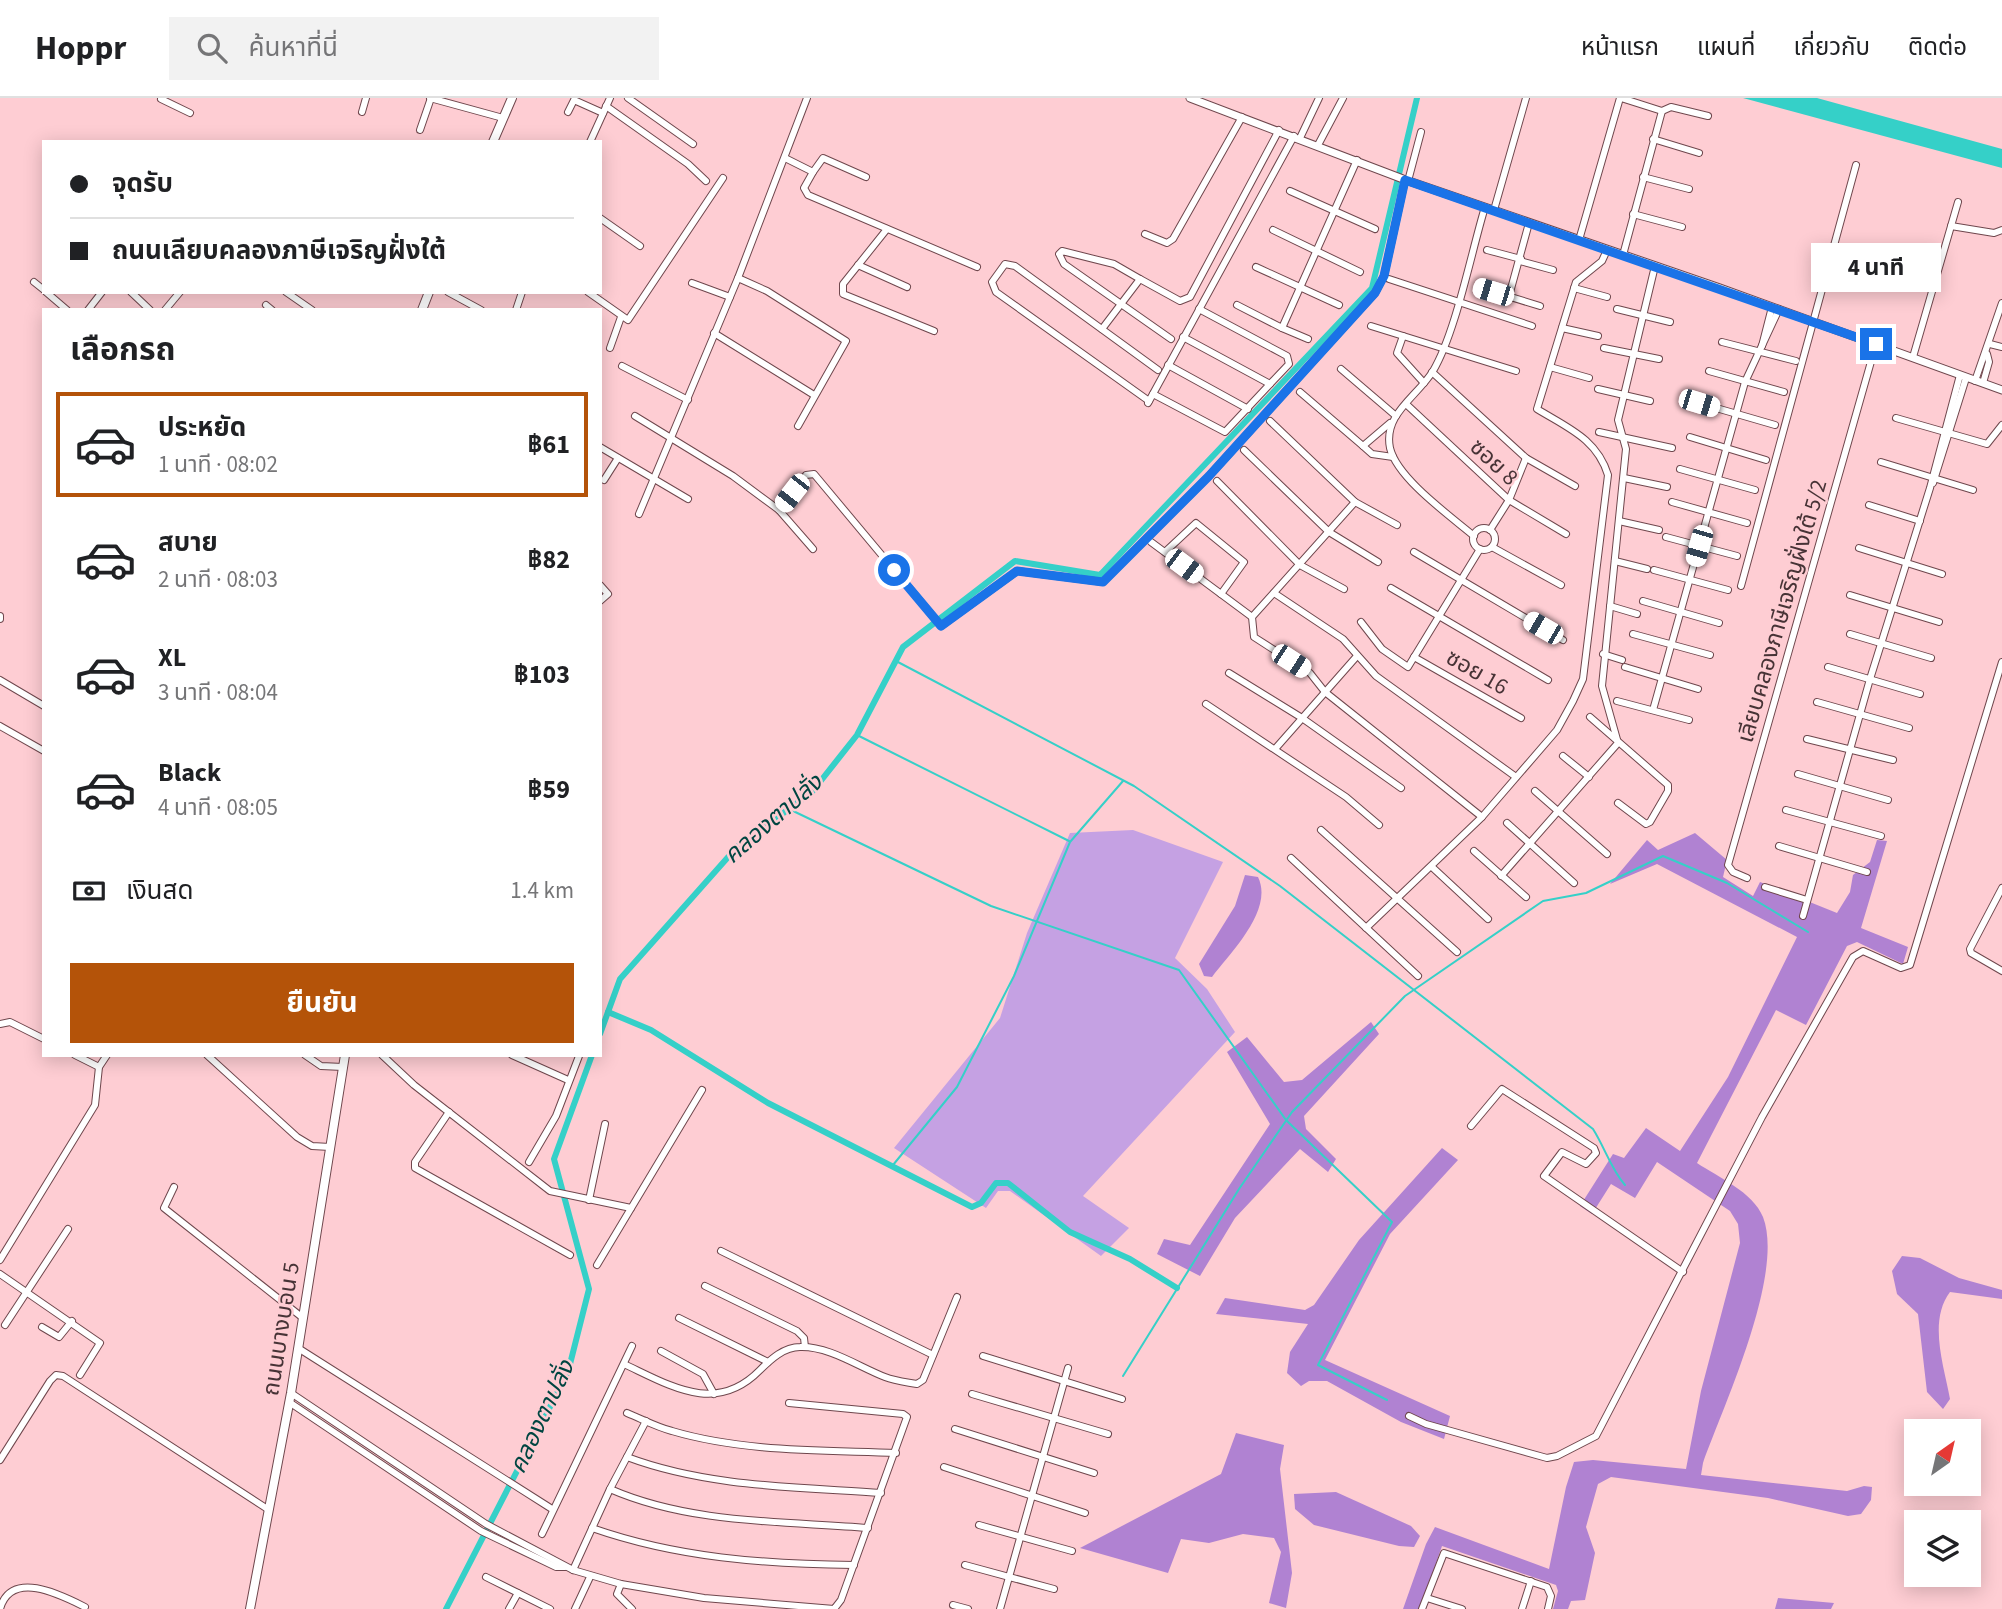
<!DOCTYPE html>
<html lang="th">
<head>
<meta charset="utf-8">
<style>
	body { margin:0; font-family:"Source Sans 3","Noto Sans Thai",sans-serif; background:#f2f2f2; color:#202124; height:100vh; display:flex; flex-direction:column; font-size:26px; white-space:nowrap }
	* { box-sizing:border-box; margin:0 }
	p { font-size:23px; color:#757577 }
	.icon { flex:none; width:38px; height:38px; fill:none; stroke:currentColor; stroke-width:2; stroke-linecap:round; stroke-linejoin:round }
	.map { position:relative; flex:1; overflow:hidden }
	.sheet { position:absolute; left:42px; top:210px; width:560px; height:749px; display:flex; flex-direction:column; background:#fff; border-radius:0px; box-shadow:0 4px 18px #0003 }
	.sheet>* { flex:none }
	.hud { position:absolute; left:42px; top:42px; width:560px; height:154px; border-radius:0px; box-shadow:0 4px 18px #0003; display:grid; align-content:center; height:154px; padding:0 28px; background:#fff }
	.needle { width:46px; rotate:34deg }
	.tools { position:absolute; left:1904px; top:1321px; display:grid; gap:14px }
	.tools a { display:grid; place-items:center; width:77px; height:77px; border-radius:0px; background:#fff; box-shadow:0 4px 18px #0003; font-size:35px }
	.end { position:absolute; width:32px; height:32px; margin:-16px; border:9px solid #1a73e8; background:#fff; box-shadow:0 0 0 4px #fff }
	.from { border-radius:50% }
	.bubble { position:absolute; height:49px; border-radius:0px; background:#fff; box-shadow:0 4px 18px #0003; font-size:23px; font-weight:700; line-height:49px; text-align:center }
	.car { position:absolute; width:21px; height:42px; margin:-21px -10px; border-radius:9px; box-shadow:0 0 5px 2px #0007; background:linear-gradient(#fff 24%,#345 0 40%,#fff 0 76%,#345 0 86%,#fff 0) }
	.hud b { display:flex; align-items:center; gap:24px; height:66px; font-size:26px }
	.hud b+b { border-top:2px solid #e0e0e0 }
	.hud i { width:18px; height:18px; background:#202124 }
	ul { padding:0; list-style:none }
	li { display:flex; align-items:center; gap:21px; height:105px; margin:0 14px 10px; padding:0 14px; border:4px solid transparent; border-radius:0px }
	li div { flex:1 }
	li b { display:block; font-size:26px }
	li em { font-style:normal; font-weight:700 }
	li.selected { border-color:#b45309 }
	li>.icon { width:63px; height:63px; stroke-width:1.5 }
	h2 { padding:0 28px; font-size:32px; line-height:84px }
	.pay { display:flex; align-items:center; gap:18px; height:77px; padding:0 28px; font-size:26px }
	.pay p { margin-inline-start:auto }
	.action { display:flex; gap:14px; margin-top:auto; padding:14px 28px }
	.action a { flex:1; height:80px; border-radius:0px; background:#b45309; color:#fff; font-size:28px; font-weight:700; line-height:80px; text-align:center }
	header { display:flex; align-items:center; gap:42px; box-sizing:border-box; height:98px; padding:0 35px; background:#fff; border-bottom:2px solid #e0e0e0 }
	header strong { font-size:33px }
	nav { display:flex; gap:38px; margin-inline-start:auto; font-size:24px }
	.search { width:490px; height:63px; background:#f2f2f2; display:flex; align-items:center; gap:18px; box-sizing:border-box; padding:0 24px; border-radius:0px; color:#757577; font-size:26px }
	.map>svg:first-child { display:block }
</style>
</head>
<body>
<header>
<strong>Hoppr</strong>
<div class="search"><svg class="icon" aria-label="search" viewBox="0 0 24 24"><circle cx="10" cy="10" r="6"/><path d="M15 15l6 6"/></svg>ค้นหาที่นี่</div>
<nav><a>หน้าแรก</a><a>แผนที่</a><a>เกี่ยวกับ</a><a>ติดต่อ</a></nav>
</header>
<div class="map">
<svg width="2002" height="1511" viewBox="0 0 2002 1511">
	<rect width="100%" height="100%" fill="#fecdd3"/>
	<!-- green -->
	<polygon fill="#c5a1e3" points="1133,732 1223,764 1175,860 1207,891 1235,934 1083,1098 1129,1130 1101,1158 1010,1093 998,1093 986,1110 894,1050 1000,920 1027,835 1070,735"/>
	<!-- forest -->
	<g fill="#b082d2">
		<path d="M1695,735l32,27 -4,17 30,19 7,-14 77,31 13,-21 3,-17 17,-13 7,-22 10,1 -26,87 47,19 -5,17 -46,-22 -10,4 -41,79 -30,-15 -79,153c21,14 56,29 66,54 22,57 -40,190 -60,246l-2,12 146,16 17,-5 8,1 -1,13 -10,14 -13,2 -80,-18 -157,-21 -13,7 -12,43 9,26 -10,47 -14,1 -3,8h-15l5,-18 -2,-6 -114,-39 -22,63h-17l23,-65 9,-17 114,42 17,-82 8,-25 19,-2 93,9 15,-78 39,-148 -2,-19 -8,-13 -73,-49 -22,36 -24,-14 -19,30 -12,-8 33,-52 11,4 22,-30 34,23 48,-74 69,-140 -140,-73 -47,20 37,-44 11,10z"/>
		<path d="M1245,777l13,2c16,33 -27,75 -46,100l-8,-1 -5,-12 36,-58z"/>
		<polygon points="1371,924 1379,936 1304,1018 1306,1031 1336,1061 1328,1074 1300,1051 1235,1120 1200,1178 1157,1156 1164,1141 1190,1147 1270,1026 1227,954 1247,939 1284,984 1302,982"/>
		<polygon points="1442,1050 1458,1062 1390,1136 1325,1262 1450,1318 1444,1341 1401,1324 1327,1283 1309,1283 1301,1288 1287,1275 1290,1254 1308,1226 1216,1216 1225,1200 1305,1212 1314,1207 1359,1142"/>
		<path d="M1902,1158l18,2 39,20 43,12v9l-52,-7c-22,29 -6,74 0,107l-7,10 -16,-17 -9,-78 -21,-20 -5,-23z"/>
		<polygon points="1236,1335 1284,1347 1280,1371 1292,1475 1286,1510 1269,1505 1281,1454 1274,1440 1243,1436 1209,1445 1181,1441 1168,1475 1080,1450 1221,1376"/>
		<polygon points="1336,1394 1411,1428 1420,1438 1414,1449 1399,1448 1314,1427 1295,1411 1294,1396"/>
		<polygon points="1778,1500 1834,1505 1831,1511 1775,1511"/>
	</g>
	<!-- water -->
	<polygon fill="#35d0c8" points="1743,0 1817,0 2002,51 2002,70"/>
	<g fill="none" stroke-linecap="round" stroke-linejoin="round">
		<!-- stream -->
		<g stroke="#35d0c8" stroke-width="2">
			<path d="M896,563l238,125 146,100 313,243c12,19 18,40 32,56"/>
			<polyline points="857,637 1069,743"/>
			<polyline points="789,711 991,808 1179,872 1286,1022 1392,1124 1318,1267 1387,1302"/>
			<polyline points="893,1067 957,989 1014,878 1070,744 1123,683"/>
			<polyline points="1123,1278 1239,1091 1292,1014 1405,898 1543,803 1586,795 1663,758 1727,785 1808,834"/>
		</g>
		<!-- canal -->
		<g stroke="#35d0c8" stroke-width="6">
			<polyline points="608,914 651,932 768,1005 972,1109 981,1105 996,1085 1008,1085 1070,1134 1130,1161 1177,1190"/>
			<polyline points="600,936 620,881 737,749 812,694 857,637 903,549 1015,463 1100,477 1372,190 1417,0"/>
			<polyline points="446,1511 568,1274 589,1191 554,1061 592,957"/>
		</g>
		<!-- minor casing -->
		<g stroke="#6f474d" stroke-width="8">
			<g id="minor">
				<polyline points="430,0 503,20"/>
				<polyline points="628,0 693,46"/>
				<polyline points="1621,0 1662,13 1671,9 1708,18"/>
				<polyline points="161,1 190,15"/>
				<polyline points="606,8 688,66 706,83"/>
				<polyline points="362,14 366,0"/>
				<polyline points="568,14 574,2 603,15"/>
				<polyline points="420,32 431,0"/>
				<polyline points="1300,40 1319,0"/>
				<polyline points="1653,41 1699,55"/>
				<polyline points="590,44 610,0"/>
				<polyline points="1318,47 1343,0"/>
				<polyline points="785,60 813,74 804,90 808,97 977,169"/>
				<polyline points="813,74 823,60 866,79"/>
				<polyline points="1643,79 1689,91"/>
				<polyline points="1408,83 1421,34"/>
				<polyline points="1290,93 1375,131"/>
				<polyline points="1494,112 1526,0"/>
				<polyline points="1633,116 1682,129"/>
				<polyline points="600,120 640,148"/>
				<polyline points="1951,128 1994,135 2002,132"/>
				<polyline points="887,131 843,186 843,196 934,233"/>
				<polyline points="1273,132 1360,174"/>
				<polyline points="1145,136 1167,145 1173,141 1242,19"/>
				<polyline points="1579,142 1620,0"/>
				<polyline points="1487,152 1521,161"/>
				<polyline points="1623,157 1662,13"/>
				<polyline points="1520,163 1553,172"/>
				<polyline points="858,167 907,189"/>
				<polyline points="1256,169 1339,207"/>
				<polyline points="738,180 767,193 846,243 798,328"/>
				<polyline points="1140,181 1114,166 1062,153 1059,156 1064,166 1171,241"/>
				<polyline points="1389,181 1532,228"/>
				<polyline points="34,184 44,192"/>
				<polyline points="692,185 730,199"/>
				<polyline points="1478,189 1540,208"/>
				<polyline points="1574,190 1607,199"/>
				<polyline points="46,194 67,212"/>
				<polyline points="131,194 150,212"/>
				<polyline points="286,194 312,212"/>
				<polyline points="448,194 481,212"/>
				<polyline points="588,194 628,222 723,80"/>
				<polyline points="1509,198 1529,125"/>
				<polyline points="266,207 272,212"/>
				<polyline points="1237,207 1282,230 1357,62"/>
				<polyline points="1199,211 1287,258 1289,266 1270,286"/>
				<polyline points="1617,211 1670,224"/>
				<polyline points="88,212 102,194"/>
				<polyline points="165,212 180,194"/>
				<polyline points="516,212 522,194"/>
				<polyline points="1371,228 1516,273"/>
				<polyline points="1282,230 1308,241"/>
				<polyline points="1562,230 1598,238"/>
				<polyline points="1102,231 1140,181 1180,203 1190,199 1279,32"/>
				<polyline points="714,235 814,297"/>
				<polyline points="1403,238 1397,255 1424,285"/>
				<polyline points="1722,244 1796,263"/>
				<polyline points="1990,246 2002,249"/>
				<polyline points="1762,248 1772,209"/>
				<polyline points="610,250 621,219"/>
				<polyline points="1604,250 1659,261"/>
				<polyline points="1913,259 1958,104"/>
				<polyline points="1168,267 1248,311"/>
				<polyline points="622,268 688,302"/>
				<polyline points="1550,269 1589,280"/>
				<polyline points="1341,271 1396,318"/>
				<polyline points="1709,273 1784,294"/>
				<polyline points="1432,274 1526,360 1575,388"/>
				<polyline points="1975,283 2002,205"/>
				<polyline points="1983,285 1989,264 1987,256"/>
				<polyline points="1598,291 1650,303"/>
				<polyline points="1300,294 1363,348 1390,325"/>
				<polyline points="1153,296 1225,334 1270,286 1183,239"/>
				<polyline points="1149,303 996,194 992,184 1005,166 1015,168 1158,272"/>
				<polyline points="1148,305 1294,38"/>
				<polyline points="1699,305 1775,327"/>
				<polyline points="1406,306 1509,402 1566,436"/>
				<polyline points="635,318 733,378 779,412 813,451"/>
				<polyline points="1896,320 1987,346 2002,327"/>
				<polyline points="1270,323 1355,404 1397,427"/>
				<polyline points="1599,334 1672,350"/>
				<polyline points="1690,339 1766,362"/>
				<polyline points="1363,348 1372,356 1393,359"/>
				<polyline points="600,349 688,401"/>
				<polyline points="1244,352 1329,434 1378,464"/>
				<polyline points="1881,364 1973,392"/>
				<polyline points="1680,371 1755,392"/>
				<polyline points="1624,380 1667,389"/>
				<polyline points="604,382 618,360"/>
				<polyline points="1217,383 1300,467 1344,491"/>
				<polyline points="1933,385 1966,280"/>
				<polyline points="1355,404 1252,519 1254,539 1310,575 1325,594 1482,719"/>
				<polyline points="1672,404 1747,425"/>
				<polyline points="1869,407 1920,423"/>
				<polyline points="779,412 806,377 814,376 941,528 1017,473 1103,484 1209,378 1375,195 1384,178 1405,82"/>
				<polyline points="639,416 738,180 807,0"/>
				<polyline points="1619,423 1659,432"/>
				<circle cx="1484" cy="441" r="11"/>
				<polyline points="1490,432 1509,402 1526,360"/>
				<path d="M1474,438c-25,-21 -77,-58 -84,-88 -7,-34 27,-51 43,-77 23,-39 38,-118 52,-164"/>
				<polyline points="1666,439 1737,458"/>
				<polyline points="1151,444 1252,519"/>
				<polyline points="1492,449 1561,487"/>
				<polyline points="1859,450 1942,476"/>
				<polyline points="1165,454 1196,425 1244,464 1221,496"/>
				<polyline points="1414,454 1563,542"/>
				<polyline points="1615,463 1647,471"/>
				<polyline points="1654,472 1728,492"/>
				<polyline points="600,487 608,496 600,503"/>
				<polyline points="1741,488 1856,67"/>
				<polyline points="1391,490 1548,582"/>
				<polyline points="1274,495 1343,541 1376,578 1516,679"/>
				<polyline points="1850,497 1939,524"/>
				<polyline points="1643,503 1719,525"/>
				<polyline points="1610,508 1637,516"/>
				<polyline points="0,518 0,521"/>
				<polyline points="1361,524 1382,551 1408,569 1480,451"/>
				<polyline points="1633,536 1710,557"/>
				<polyline points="1850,536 1931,560"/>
				<polyline points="1603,556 1622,562"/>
				<polyline points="1414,559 1521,620"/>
				<polyline points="1625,569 1698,591"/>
				<polyline points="1828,569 1920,596"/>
				<polyline points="1229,575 1302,620 1401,690"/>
				<polyline points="0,582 44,608"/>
				<polyline points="1617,603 1689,622"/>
				<polyline points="1817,604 1909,630"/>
				<polyline points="1206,606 1346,699 1379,727"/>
				<polyline points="1653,612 1745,284 1779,211"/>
				<polyline points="1590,619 1668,687 1668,693 1650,724 1646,726 1618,705"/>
				<polyline points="0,628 44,653"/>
				<polyline points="1807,641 1893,662"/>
				<polyline points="1275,651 1357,558"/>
				<polyline points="1563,658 1589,679"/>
				<polyline points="1798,676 1888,702"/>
				<polyline points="1535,693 1607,756"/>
				<polyline points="1786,712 1881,738"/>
				<polyline points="1507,725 1574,785"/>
				<polyline points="1321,732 1457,854"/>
				<polyline points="1779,748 1867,774"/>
				<polyline points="1474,753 1526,799"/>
				<polyline points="1291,760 1418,878"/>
				<polyline points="1432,769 1488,821"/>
				<polyline points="1501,778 1618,645 1602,588 1626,351 1618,322 1655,168"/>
				<polyline points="1747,780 1733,774 1728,767 1876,246"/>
				<polyline points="1765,789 1807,802"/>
				<polyline points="2002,790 1970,851 1971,855 2002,873"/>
				<polyline points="1803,818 1870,581 1930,390 1960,277"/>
				<path d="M1366,830l116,-111 75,-87 16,-29 10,-22 25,-204c-11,-36 -40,-47 -71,-66l39,-127 26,-21 5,-11"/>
				<polyline points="0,926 10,924 44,941"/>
				<polyline points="75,957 99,969"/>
				<polyline points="207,957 297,1039 312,1048 330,1049"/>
				<polyline points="305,957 321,968 343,969"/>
				<polyline points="382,957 414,987 550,1093 631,1110"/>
				<polyline points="512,957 568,982"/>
				<polyline points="449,1014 415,1064 415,1070 570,1157"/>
				<polyline points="1471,1028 1502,991 1594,1050 1596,1055 1586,1066 1562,1054 1544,1078 1683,1174"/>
				<polyline points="529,1064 556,1018 579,958"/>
				<polyline points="174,1089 164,1110 303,1220"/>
				<polyline points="589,1102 605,1026"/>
				<polyline points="721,1153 933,1257"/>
				<polyline points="0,1162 95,1007 99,969 107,957"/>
				<polyline points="597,1167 702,992"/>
				<polyline points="0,1176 100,1245 80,1277"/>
				<polyline points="705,1188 797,1233 804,1240 805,1249"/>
				<polyline points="679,1220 768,1264"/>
				<polyline points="5,1227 68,1131"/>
				<polyline points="42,1229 59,1239 72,1223"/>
				<polyline points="298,1250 552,1411"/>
				<polyline points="661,1253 703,1276 714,1296"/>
				<polyline points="983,1258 1122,1301"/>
				<path d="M624,1266c47,22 92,51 136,6 11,-11 24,-23 40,-23 29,-1 59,20 85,30 10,4 21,5 32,7l6,-4 34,-83"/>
				<polyline points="291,1295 486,1426 573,1472 621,1486 704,1500 834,1511 841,1502 907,1319 903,1316 789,1305"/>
				<polyline points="972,1296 1108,1336"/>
				<polyline points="289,1304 481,1433 556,1469 565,1469"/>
				<path d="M627,1315c15,6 29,14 45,18 71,21 150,19 224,22"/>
				<polyline points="1409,1318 1426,1326 1547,1360 1557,1358 1596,1338 1762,1019 1853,859 1863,853 1901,870 1910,867 2002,564"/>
				<polyline points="955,1331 1094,1375"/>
				<path d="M627,1359c80,30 169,30 254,36"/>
				<polyline points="0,1362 50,1283 56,1277 63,1278 269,1412"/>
				<polyline points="944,1369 1085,1415"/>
				<path d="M610,1391c80,35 172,32 258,39"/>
				<polyline points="979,1427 1072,1453"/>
				<path d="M592,1430c86,30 172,36 262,37"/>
				<polyline points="542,1436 632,1248"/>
				<polyline points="965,1467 1054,1491"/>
				<polyline points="573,1472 610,1391 646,1323"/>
				<polyline points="486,1479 550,1511"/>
				<polyline points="621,1486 617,1496 632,1511"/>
				<polyline points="1427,1500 1462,1511"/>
				<polyline points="953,1507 968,1511"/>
				<path d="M0,1511c11,-40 61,-14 85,-2"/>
				<polyline points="509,1511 518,1495"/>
				<polyline points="575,1511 590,1479"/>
				<polyline points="1000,1511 1068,1270"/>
				<polyline points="1422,1511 1444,1455 1547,1489 1551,1498 1548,1511"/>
				<polyline points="1522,1511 1531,1483"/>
			</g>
		</g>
		<!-- tertiary casing -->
		<g stroke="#6f474d" stroke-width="9">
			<polyline id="tertiary" points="1190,0 1403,81 1720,190 2002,292"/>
		</g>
		<!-- secondary casing -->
		<g stroke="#6f474d" stroke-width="10">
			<g id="secondary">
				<polyline points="493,44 512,0"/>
				<polyline points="422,212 429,194"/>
				<polyline points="250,1511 291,1295 345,957"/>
			</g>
		</g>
		<!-- minor -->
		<use href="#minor" stroke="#fff" stroke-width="6"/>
		<!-- tertiary -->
		<use href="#tertiary" stroke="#fff" stroke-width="7"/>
		<!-- secondary -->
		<use href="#secondary" stroke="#fff" stroke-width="8"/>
	</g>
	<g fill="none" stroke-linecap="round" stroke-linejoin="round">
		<!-- route -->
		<polyline stroke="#1a73e8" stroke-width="9" points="894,472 941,528 1017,473 1103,484 1209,378 1375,195 1384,178 1405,82 1876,246"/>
	</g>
	<g text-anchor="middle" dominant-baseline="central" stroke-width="5" stroke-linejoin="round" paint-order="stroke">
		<!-- street labels -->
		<g font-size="23" fill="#473336" stroke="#fecdd3">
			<text transform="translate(1494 364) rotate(43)">ซอย 8</text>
			<text transform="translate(1782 513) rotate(-74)">เลียบคลองภาษีเจริญฝั่งใต้ 5/2</text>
			<text transform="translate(1477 574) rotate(30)">ซอย 16</text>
			<text transform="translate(281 1231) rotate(-81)">ถนนบางบอน 5</text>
		</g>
		<!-- water labels -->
		<g font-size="24" font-style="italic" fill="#004541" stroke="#fecdd3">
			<text transform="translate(773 721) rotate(-41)">คลองตาปลั่ง</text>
			<text transform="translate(542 1319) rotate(-65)">คลองตาปลั่ง</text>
		</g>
	</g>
</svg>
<div class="tools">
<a><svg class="needle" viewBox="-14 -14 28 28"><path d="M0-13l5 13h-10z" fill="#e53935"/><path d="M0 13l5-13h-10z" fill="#757577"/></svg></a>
<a><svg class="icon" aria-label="layers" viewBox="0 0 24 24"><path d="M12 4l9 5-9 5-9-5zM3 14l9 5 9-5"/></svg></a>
</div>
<i class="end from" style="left:894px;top:472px"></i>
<i class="end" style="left:1876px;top:246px"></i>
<div class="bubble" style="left:1811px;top:145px;width:130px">4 นาที</div>
<i class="car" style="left:1493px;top:194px;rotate:287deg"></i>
<i class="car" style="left:1699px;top:305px;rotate:107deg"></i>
<i class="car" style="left:792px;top:395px;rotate:218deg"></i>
<i class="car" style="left:1699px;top:448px;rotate:196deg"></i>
<i class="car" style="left:1184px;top:468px;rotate:127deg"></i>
<i class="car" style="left:1543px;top:530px;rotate:300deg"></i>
<i class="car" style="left:1291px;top:563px;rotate:123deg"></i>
<div class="hud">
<b><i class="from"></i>จุดรับ</b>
<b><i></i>ถนนเลียบคลองภาษีเจริญฝั่งใต้</b>
</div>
<section class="sheet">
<h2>เลือกรถ</h2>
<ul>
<li class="selected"><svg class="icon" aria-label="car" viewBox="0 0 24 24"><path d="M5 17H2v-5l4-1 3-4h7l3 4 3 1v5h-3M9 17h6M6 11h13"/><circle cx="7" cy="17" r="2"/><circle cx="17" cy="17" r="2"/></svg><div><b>ประหยัด</b><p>1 นาที · 08:02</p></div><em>฿61</em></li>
<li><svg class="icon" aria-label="car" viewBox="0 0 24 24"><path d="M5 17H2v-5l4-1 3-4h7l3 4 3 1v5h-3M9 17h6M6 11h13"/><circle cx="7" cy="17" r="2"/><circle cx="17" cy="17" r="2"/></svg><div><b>สบาย</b><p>2 นาที · 08:03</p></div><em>฿82</em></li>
<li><svg class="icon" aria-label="car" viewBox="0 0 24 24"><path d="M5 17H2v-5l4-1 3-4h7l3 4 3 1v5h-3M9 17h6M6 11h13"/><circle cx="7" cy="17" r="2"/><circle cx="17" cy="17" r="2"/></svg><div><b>XL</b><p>3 นาที · 08:04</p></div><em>฿103</em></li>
<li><svg class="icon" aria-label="car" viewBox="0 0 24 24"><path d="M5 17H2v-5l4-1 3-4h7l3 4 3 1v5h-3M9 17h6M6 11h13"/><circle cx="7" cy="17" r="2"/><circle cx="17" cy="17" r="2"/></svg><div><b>Black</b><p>4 นาที · 08:05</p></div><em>฿59</em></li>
</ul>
<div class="pay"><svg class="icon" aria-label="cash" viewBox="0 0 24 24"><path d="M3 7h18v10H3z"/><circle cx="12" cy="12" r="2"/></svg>เงินสด<p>1.4 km</p></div>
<div class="action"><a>ยืนยัน</a></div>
</section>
</div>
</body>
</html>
